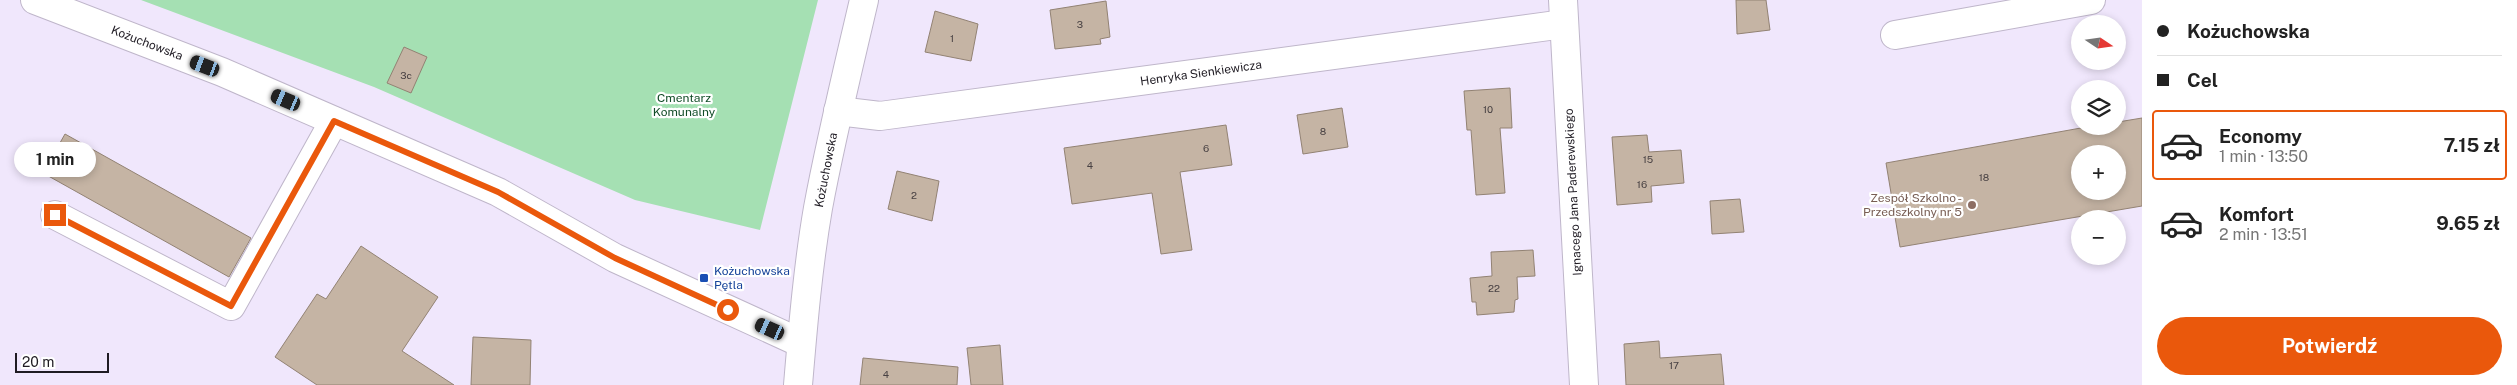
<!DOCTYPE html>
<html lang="pl">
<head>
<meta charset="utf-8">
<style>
	body { margin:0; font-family:"Public Sans",sans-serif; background:#f2f2f2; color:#222; height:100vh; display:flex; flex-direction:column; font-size:19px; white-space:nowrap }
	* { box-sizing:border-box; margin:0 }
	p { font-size:16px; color:#767676 }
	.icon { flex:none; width:28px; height:28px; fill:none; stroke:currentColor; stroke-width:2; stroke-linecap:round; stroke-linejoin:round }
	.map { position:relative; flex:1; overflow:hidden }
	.drawer { display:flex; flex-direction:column; background:#fff; width:375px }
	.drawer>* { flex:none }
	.guide { display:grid; align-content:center; height:110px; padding:0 15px; background:#fff }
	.needle { width:32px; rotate:103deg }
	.fabs { position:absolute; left:2071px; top:15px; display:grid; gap:10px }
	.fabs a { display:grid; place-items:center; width:55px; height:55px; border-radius:50%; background:#fff; box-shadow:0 2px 8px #0003; font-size:25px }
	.scale { position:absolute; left:15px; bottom:12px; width:94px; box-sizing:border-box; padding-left:5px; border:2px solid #1f1b23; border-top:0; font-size:14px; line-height:18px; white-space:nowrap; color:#1f1b23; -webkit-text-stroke:4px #fff; paint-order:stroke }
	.end { position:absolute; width:22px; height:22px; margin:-11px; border:6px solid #ea580c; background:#fff; box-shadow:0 0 0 2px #fff }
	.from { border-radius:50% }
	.bubble { position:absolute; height:35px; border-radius:18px; background:#fff; box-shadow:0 2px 8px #0003; font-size:16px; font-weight:700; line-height:35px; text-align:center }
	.car { position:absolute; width:15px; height:30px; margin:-15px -8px; border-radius:6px; box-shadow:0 0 4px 1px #0007; background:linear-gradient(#222 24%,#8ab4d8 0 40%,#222 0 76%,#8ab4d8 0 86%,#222 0) }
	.guide b { display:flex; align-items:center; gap:18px; height:48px; font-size:19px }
	.guide b+b { border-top:1px solid #e0e0e0 }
	.guide i { width:12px; height:12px; background:#222 }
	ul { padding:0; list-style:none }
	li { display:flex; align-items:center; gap:15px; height:70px; margin:0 10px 8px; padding:0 5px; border:2px solid transparent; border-radius:5px }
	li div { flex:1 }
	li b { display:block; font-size:19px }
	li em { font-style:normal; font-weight:700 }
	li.current { border-color:#ea580c }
	li>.icon { width:45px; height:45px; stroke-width:1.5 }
	.button { display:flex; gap:10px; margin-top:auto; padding:10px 15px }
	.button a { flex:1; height:58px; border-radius:30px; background:#ea580c; color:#fff; font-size:20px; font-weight:700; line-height:58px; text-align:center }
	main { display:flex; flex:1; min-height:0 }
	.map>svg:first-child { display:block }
</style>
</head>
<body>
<main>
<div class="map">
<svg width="2142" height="385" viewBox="0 0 2142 385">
	<rect width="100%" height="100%" fill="#f0e7fc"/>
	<!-- green -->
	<polygon fill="#a5e0b3" points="141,0 818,0 760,230 635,200 374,87"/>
	<!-- building -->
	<g fill="#c5b4a4" stroke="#928273" fill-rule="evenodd">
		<polygon points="1736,0 1766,0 1770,30 1737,34"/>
		<polygon points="1106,1 1110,37 1100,39 1101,44 1055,49 1050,10"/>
		<polygon points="935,11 978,24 971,61 925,52"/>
		<polygon points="404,47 427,57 411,93 387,83"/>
		<polygon points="1510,88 1512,128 1500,128 1505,193 1476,195 1471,130 1467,130 1464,91"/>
		<polygon points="1342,108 1348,147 1303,154 1297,115"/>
		<path d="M2142,118v88l-242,41 -14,-84 206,-37h26v-4zM2080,154h38v37h-38z"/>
		<polygon points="1226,125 1232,165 1180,172 1192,250 1161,254 1152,193 1072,204 1064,148"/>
		<polygon points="65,134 251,238 229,277 43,173"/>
		<polygon points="1647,135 1649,152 1681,150 1684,183 1651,186 1652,202 1617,205 1612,137"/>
		<polygon points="897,171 939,181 932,221 888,209"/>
		<polygon points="1740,199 1744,232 1712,234 1710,201"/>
		<polygon points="361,246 438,297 402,351 454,385 317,385 275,357 317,294 326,299"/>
		<polygon points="1533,250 1535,276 1517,277 1518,299 1515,300 1514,312 1477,315 1476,302 1472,302 1470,278 1492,276 1491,252"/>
		<polygon points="473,337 531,340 530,385 471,385"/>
		<polygon points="1659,341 1660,358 1721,354 1724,385 1626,385 1624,344"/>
		<polygon points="1000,345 1003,385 971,385 967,348"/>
		<polygon points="863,358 958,367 957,385 860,385"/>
	</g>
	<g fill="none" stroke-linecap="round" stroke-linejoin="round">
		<!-- minor casing -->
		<g stroke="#bfb6ca" stroke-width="30">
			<g id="minor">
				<polyline points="35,0 222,72 498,192 615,258 801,343"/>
				<polyline points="1563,0 1584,385"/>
				<polyline points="1895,35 2091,0"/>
				<polyline points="838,111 880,116 1564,24"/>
				<polyline points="55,215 231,306 334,121"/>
			</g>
		</g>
		<!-- major casing -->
		<g stroke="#bfb6ca" stroke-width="30">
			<path id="major" d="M798,385c5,-59 10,-119 20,-177 13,-70 30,-139 46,-208"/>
		</g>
		<!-- minor -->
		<use href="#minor" stroke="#fff" stroke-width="28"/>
		<!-- major -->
		<use href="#major" stroke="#fff" stroke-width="28"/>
	</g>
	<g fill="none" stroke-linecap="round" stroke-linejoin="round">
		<!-- route -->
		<polyline stroke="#ea580c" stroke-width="6" points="55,215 231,306 334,121 498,192 615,258 728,310"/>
	</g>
	<!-- markers -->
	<circle fill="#8d6e63" stroke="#fff" stroke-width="2" cx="1972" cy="205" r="5"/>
	<rect fill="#1a4fb4" stroke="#fff" stroke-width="2" x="699" y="273" width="10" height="10" rx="2.5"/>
	<g text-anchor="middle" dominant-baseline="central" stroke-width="4.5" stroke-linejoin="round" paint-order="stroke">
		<!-- number labels -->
		<g font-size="10" fill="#484143">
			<text x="1080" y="24">3</text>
			<text x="952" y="38">1</text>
			<text x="406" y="75">3c</text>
			<text x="1488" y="109">10</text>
			<text x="1323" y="131">8</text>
			<text x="1206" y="148">6</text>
			<text x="1648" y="159">15</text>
			<text x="1090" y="165">4</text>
			<text x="1984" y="177">18</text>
			<text x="1642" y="184">16</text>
			<text x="914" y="195">2</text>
			<text x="1494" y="288">22</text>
			<text x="1674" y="365">17</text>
			<text x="886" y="374">4</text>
		</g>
		<!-- street labels -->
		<g font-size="12" fill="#1f1b23" stroke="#fff">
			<text transform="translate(147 43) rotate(21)">Kożuchowska</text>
			<text transform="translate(1201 73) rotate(-8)">Henryka Sienkiewicza</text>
			<text transform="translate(826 170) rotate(-79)">Kożuchowska</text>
			<text transform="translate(1573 192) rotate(-93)">Ignacego Jana Paderewskiego</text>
		</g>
		<!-- park labels -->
		<g font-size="12" fill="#124d28" stroke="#fff">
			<text x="684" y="98">Cmentarz<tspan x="684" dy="14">Komunalny</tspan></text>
		</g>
		<!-- education labels -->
		<g font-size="12" fill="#785e54" stroke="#fff" text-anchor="end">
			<text x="1962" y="198">Zespół Szkolno -<tspan x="1962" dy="14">Przedszkolny nr 5</tspan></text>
		</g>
		<!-- transit labels -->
		<g font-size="12" fill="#164399" stroke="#fff" text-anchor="start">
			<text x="714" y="271">Kożuchowska<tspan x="714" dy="14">Pętla</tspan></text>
		</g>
	</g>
</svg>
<div class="fabs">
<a><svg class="needle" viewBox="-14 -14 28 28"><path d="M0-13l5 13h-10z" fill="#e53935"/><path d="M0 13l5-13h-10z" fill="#767676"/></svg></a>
<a><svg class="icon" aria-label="layers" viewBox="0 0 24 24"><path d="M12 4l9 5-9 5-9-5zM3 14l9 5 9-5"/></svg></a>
<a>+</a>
<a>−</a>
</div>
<div class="scale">20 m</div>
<i class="end from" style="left:728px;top:310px"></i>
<i class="end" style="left:55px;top:215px"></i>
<div class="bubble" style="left:14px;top:142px;width:82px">1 min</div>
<i class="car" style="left:205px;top:66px;rotate:291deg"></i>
<i class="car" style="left:286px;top:100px;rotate:293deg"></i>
<i class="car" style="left:770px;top:329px;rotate:294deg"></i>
</div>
<section class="drawer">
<div class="guide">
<b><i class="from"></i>Kożuchowska</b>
<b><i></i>Cel</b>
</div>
<ul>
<li class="current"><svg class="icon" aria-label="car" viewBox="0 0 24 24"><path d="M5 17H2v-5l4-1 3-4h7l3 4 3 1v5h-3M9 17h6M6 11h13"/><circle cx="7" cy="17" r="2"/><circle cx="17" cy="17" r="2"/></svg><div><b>Economy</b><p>1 min · 13:50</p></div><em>7.15 zł</em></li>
<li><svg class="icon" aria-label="car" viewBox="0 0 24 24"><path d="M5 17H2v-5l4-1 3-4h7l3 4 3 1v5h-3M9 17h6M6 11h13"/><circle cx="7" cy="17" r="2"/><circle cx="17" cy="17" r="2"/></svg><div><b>Komfort</b><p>2 min · 13:51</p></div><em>9.65 zł</em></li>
</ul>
<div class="button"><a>Potwierdź</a></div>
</section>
</main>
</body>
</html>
